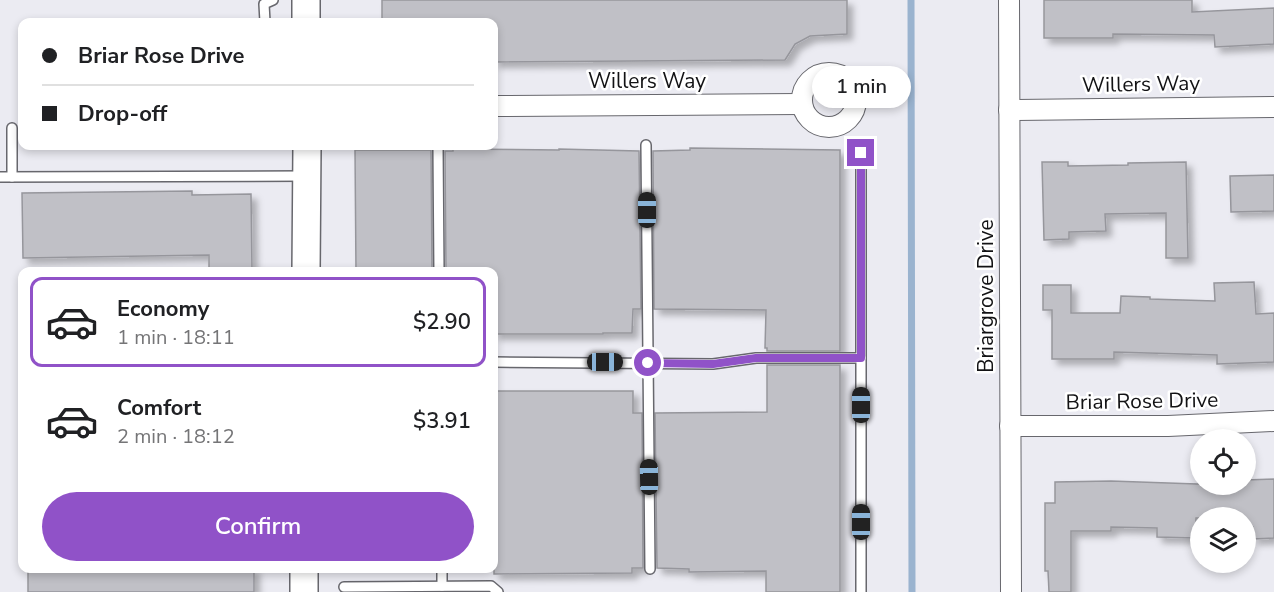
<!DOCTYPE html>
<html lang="en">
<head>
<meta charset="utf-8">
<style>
	body { margin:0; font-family:"Nunito Sans",sans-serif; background:#f2f2f2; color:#202124; height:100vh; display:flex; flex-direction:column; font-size:22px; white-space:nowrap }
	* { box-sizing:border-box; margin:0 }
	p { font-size:20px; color:#757577 }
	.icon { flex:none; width:33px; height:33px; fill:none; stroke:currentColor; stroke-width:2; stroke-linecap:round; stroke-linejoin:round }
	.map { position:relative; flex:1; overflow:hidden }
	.panel { position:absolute; left:18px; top:267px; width:480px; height:306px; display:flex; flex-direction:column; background:#fff; border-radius:12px; box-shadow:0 3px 9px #0003 }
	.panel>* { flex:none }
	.top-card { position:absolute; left:18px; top:18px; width:480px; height:132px; border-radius:12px; box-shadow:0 3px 9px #0003; display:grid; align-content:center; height:132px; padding:0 24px; background:#fff }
	.buttons { position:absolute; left:1190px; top:429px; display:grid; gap:12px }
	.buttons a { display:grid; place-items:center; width:66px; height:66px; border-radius:50%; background:#fff; box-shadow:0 3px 9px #0003; font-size:30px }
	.end { position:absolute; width:27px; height:27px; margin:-14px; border:8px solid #9052c8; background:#fff; box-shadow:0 0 0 3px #fff }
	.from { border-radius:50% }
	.bubble { position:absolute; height:42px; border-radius:21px; background:#fff; box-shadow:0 3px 9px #0003; font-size:20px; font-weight:600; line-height:42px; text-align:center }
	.car { position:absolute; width:18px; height:36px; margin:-18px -9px; border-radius:8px; box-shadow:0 0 4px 2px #0007; background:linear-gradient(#222 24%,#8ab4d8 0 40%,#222 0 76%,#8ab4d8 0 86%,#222 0) }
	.top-card b { display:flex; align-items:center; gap:21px; height:57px; font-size:22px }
	.top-card b+b { border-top:2px solid #e0e0e0 }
	.top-card i { width:15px; height:15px; background:#202124 }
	ul { padding:10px 0 0; list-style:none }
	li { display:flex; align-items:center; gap:18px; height:90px; margin:0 12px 9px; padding:0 12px; border:3px solid transparent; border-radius:12px }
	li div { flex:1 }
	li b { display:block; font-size:22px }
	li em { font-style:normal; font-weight:600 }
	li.selected { border-color:#9052c8 }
	li>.icon { width:54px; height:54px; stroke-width:1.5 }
	.primary-button { display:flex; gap:12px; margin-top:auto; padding:12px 24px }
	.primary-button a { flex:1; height:69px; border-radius:36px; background:#9052c8; color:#fff; font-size:24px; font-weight:600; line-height:69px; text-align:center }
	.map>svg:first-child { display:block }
</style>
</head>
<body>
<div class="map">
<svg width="1274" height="592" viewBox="0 0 1274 592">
	<defs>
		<filter id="shadow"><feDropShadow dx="5.5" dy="5.5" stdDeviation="3" flood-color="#0004"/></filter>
	</defs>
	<rect width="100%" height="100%" fill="#ebebf2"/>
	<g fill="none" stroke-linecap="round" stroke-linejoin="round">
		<!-- stream -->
		<polyline stroke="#9ab3cf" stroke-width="7" points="911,0 912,592"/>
	</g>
	<!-- building -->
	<g fill="#c0c0c6" stroke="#96969c" stroke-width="1.5" filter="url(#shadow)">
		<polygon points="382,0 847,0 847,34 810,36 795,44 785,60 494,62 494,22 382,22"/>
		<polygon points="1044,0 1192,0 1192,12 1274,8 1274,44 1215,47 1214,35 1113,34 1113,38 1044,38"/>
		<polygon points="690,148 840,150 840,351 767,351 767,348 765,348 766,310 654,309 653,151 690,150"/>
		<polygon points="453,149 559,150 559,149 639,151 641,309 633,309 632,333 603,333 603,334 494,334 494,272 446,272 445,151 453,151"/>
		<polygon points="355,150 431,150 432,272 356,272"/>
		<polygon points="1042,162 1068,162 1068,166 1128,165 1128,163 1186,162 1188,258 1166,258 1166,213 1105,214 1106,231 1069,232 1069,239 1044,240"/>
		<polygon points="1274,175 1274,211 1231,212 1230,176"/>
		<polygon points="192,191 192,195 251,194 252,272 209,272 209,255 23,258 22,193"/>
		<polygon points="1254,282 1256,314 1274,313 1274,362 1217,364 1217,355 1114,352 1114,359 1052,359 1052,310 1043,310 1043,285 1071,285 1071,313 1120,313 1121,296 1150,297 1150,299 1215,301 1214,283"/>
		<polygon points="767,365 840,365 840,592 766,592 766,571 689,572 689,569 657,568 655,413 767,412"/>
		<polygon points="494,391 633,391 633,413 642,413 643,568 632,568 632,573 494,574"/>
		<polygon points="1274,479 1274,538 1253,539 1253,527 1245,527 1245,518 1196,518 1195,538 1157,537 1157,528 1111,527 1111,531 1071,531 1071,592 1049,592 1048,571 1045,571 1045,503 1055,503 1055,482 1111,481 1197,484 1245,484 1245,480"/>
		<rect x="28" y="568" width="226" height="24"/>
	</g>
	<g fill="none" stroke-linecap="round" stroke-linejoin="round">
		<!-- lane casing -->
		<g stroke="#67676d" stroke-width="12">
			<g id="lane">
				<polyline points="265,22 264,4 273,0"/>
				<polyline points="12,128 12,177"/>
				<polyline points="646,145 650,569"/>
				<polyline points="438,146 439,272"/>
				<polyline points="861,153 861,592"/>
				<polyline points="0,177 304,176"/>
				<polyline points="494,362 713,364 756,358 861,358"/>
				<polyline points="442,568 442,586"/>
				<polyline points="344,587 491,586 498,592"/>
			</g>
		</g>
		<!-- street casing -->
		<g stroke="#67676d" stroke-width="22">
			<g id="street">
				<polyline points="1009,0 1011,592"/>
				<circle cx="829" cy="100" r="27"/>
				<polyline points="494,106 801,104"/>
				<polyline points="1009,110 1274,107"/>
				<polyline points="1010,426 1168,426 1274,421"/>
			</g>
		</g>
		<!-- secondary casing -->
		<g stroke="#67676d" stroke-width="30">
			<g id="secondary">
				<polyline points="306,0 306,22"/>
				<polyline points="306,272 307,146"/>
				<polyline points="304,592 304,568"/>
			</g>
		</g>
		<!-- lane -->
		<use href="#lane" stroke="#fff" stroke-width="9"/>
		<!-- street -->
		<use href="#street" stroke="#fff" stroke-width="20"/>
		<!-- secondary -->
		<use href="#secondary" stroke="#fff" stroke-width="27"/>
	</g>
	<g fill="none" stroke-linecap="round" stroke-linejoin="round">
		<!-- route -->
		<polyline stroke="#9052c8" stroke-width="8" points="648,363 713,364 756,358 861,358 861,153"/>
	</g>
	<g text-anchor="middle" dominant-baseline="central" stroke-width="5" stroke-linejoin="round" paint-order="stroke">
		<!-- street labels -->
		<g font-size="21" fill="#121214" stroke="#fff">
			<text x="647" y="81">Willers Way</text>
			<text transform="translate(1141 84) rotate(-1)">Willers Way</text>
			<text transform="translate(986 296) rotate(-90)">Briargrove Drive</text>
			<text transform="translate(1142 401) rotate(-1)">Briar Rose Drive</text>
		</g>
	</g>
</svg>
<div class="buttons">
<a><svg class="icon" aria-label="locate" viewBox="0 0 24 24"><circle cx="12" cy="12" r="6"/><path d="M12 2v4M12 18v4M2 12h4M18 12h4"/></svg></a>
<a><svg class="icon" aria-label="layers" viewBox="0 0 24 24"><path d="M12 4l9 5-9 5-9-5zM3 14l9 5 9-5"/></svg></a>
</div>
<i class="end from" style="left:648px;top:363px"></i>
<i class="end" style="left:861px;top:153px"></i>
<div class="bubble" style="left:812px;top:66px;width:99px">1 min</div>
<i class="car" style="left:647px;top:210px;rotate:0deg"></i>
<i class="car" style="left:605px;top:362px;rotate:90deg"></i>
<i class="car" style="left:861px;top:405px;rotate:0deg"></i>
<i class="car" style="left:649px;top:477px;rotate:359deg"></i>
<i class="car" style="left:861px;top:522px;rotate:0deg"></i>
<div class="top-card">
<b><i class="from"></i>Briar Rose Drive</b>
<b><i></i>Drop-off</b>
</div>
<section class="panel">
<ul>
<li class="selected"><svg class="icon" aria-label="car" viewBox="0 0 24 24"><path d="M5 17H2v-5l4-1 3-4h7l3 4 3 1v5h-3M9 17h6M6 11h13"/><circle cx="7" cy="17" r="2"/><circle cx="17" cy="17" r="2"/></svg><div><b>Economy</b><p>1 min · 18:11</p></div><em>$2.90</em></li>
<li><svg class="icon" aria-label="car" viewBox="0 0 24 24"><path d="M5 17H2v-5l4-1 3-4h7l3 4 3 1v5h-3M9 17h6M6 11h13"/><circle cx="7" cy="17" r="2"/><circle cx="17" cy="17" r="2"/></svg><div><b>Comfort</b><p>2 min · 18:12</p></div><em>$3.91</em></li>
</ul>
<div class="primary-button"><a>Confirm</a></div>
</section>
</div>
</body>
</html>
